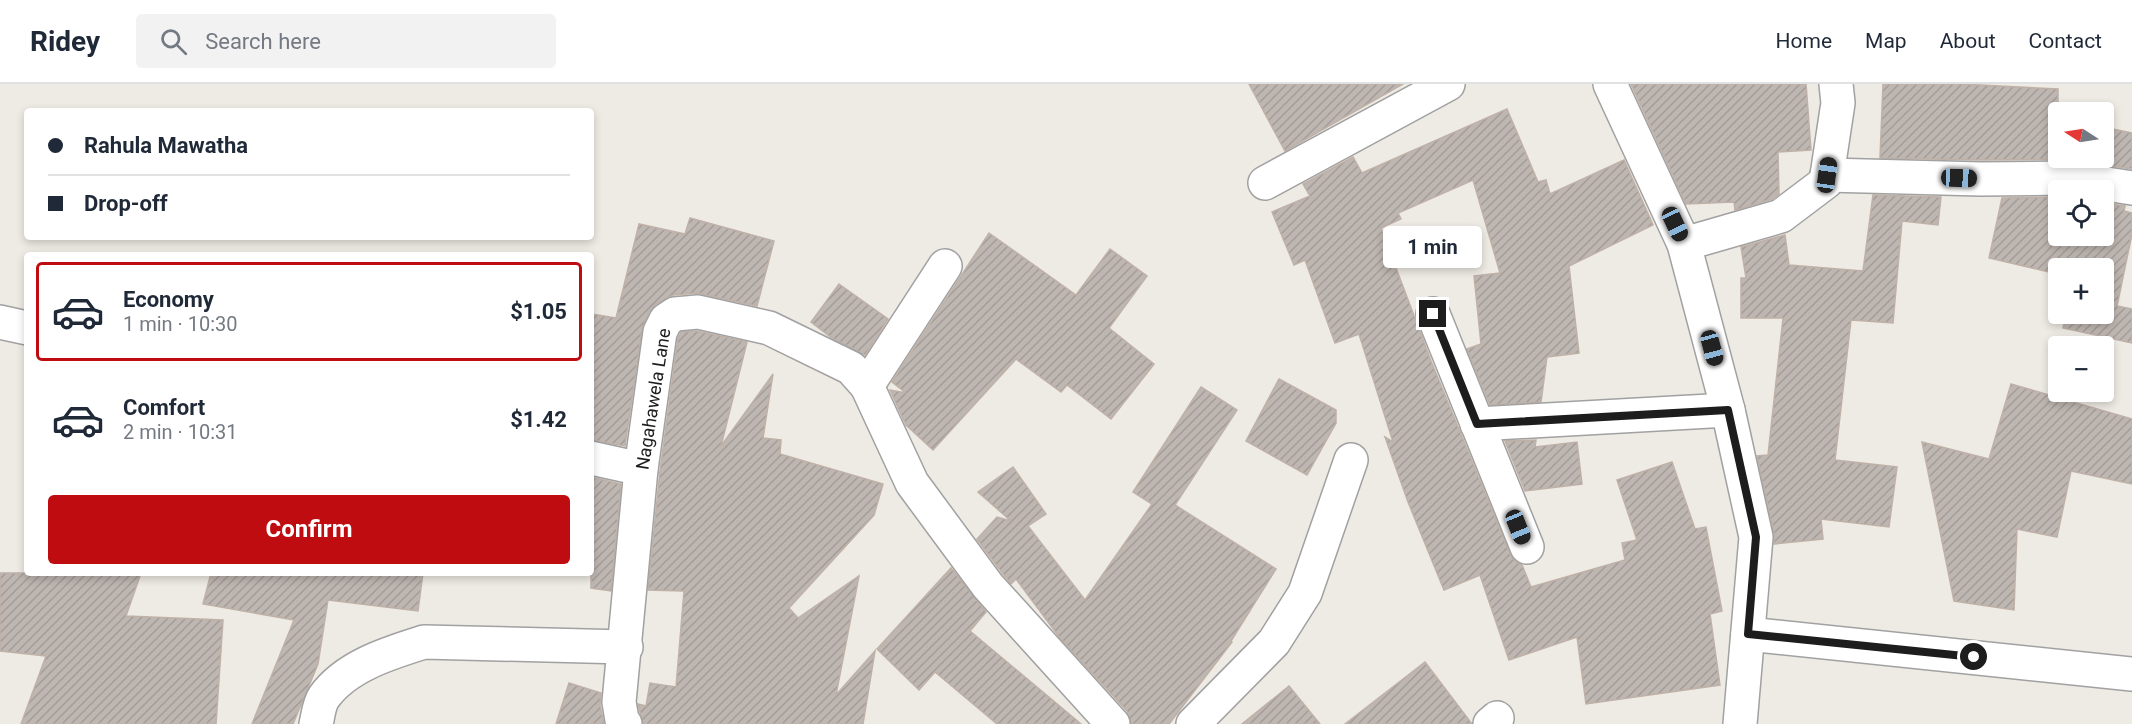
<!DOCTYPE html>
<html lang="en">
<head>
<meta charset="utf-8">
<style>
	body { margin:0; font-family:Roboto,sans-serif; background:#f2f2f3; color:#1f2937; height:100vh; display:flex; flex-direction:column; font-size:22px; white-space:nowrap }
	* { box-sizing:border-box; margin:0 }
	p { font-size:20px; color:#747a83 }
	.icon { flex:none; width:33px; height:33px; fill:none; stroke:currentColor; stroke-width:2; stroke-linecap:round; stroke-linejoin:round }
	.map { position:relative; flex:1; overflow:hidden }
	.details { position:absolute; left:24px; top:168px; width:570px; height:324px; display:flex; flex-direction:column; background:#fff; border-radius:6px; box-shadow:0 3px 9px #0003 }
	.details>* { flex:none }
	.guide { position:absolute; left:24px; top:24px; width:570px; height:132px; border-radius:6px; box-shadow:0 3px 9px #0003; display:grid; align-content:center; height:132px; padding:0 24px; background:#fff }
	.needle { width:39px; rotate:282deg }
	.buttons { position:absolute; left:2048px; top:18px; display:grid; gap:12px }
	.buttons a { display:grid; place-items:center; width:66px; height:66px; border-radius:6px; background:#fff; box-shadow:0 3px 9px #0003; font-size:30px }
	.end { position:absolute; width:27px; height:27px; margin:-14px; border:8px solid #1d1d1d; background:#fff; box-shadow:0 0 0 3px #fff }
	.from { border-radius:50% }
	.bubble { position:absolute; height:42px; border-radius:6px; background:#fff; box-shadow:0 3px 9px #0003; font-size:20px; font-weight:700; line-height:42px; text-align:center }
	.car { position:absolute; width:18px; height:36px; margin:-18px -9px; border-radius:8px; box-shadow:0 0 4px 2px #0007; background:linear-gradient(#222 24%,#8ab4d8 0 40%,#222 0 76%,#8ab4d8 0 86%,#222 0) }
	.guide b { display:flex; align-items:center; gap:21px; height:57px; font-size:22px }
	.guide b+b { border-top:2px solid #e0e1e3 }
	.guide i { width:15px; height:15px; background:#1f2937 }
	ul { padding:10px 0 0; list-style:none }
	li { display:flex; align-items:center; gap:18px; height:99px; margin:0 12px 9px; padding:0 12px; border:3px solid transparent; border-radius:6px }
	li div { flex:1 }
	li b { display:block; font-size:22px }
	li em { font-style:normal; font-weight:700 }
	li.current { border-color:#be0c10 }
	li>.icon { width:54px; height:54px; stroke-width:1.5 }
	.cta { display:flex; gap:12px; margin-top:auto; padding:12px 24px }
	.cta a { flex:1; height:69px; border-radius:6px; background:#be0c10; color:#fff; font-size:24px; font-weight:700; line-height:69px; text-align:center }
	header { display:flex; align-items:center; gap:36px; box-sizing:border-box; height:84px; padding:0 30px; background:#fff; border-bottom:2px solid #e0e1e3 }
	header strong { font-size:28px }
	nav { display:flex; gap:33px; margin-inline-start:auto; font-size:21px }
	.search { width:420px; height:54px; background:#f2f2f3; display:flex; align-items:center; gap:15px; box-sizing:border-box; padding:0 21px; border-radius:6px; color:#747a83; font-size:22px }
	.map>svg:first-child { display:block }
</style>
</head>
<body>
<header>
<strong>Ridey</strong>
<div class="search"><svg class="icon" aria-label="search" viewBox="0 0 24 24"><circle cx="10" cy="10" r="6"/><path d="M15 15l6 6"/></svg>Search here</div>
<nav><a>Home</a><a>Map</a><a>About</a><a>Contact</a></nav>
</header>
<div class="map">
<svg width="2132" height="640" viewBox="0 0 2132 640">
	<defs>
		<pattern id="building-hatch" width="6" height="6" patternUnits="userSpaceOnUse" patternTransform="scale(1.5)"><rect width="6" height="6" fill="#beb6b1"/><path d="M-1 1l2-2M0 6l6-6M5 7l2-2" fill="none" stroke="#a39c98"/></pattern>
	</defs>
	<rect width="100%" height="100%" fill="#eeeae4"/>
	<!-- building -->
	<g fill="url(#building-hatch)" stroke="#bfb1a7" stroke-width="1.5">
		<polygon points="1249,0 1403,0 1285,67"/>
		<polygon points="1631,0 1806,0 1811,66 1778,68 1779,110 1772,115 1735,126 1734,118 1686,120"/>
		<polygon points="1883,0 1961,0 2058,5 2058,74 2103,74 2103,43 2132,49 2132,85 2067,75 1981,76 1880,74"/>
		<polygon points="1507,25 1538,98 1546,96 1550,110 1624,76 1653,141 1569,182 1579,269 1547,273 1541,318 1490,321 1467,265 1481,260 1474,192 1500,189 1473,96 1398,129 1401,135 1381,144 1431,277 1510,470 1515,477 1522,481 1531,503 1625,476 1622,459 1637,456 1617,396 1672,378 1695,445 1706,443 1722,527 1710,530 1720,601 1586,620 1577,553 1509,576 1480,491 1444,506 1408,418 1385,353 1393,358 1359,250 1335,259 1305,176 1294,181 1272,128 1310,112 1303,100 1353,73 1362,89"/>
		<polygon points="1873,111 1941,113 1938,141 1902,137 1893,239 1851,236 1835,376 1897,383 1889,443 1821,435 1823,455 1774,460 1774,449 1757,372 1768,371 1783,234 1741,234 1741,194 1746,194 1741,163 1785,151 1789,181 1863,187"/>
		<polygon points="2058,113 2058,152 2103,152 2103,119 2125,122 2124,127 2132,129 2132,150 2117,222 2132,225 2132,259 2063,244 2066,230 2103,230 2103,184 2058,184 2058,190 1989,174 2002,114"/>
		<polygon points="690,134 774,157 757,222 697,209 673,211 656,220 649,228 642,245 625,362 591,356 591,230 616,234 639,140 685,150"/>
		<polygon points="989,149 1076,211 1110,165 1147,192 1109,244 1154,280 1111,335 1067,301 1061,308 1016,275 933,366 906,341 890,306 906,309 892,298"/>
		<polygon points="839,200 888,235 865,271 832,254 811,238"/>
		<polygon points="697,247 747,258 721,362 773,290 763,354 781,356 780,370 883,400 874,431 789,524 798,534 859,492 836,611 875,567 863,640 643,640 638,620 646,622 650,599 676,603 684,507 648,506 660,387 678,254 681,248"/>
		<polygon points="1279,295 1336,326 1336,339 1307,391 1246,357"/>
		<polygon points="2011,300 2132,335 2132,400 2071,387 2057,453 2017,445 2014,526 1954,517 1922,358 1989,375"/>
		<polygon points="1201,303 1237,326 1175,421 1276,485 1231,557 1232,558 1169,640 1131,640 1127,627 1060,554 1016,495 1011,500 1003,490 977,455 997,433 1011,437 978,408 1013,383 1046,430 1028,442 1085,516 1152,420 1133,408"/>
		<polygon points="1536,356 1535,363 1577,358 1582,400 1525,407 1505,357"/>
		<polygon points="591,393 621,400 611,507 591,504"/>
		<polygon points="951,484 986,528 970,547 1081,640 997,640 935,588 919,606 877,565"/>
		<polygon points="0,489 141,489 126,532 223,536 216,640 21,640 46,572 0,567"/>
		<polygon points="211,489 423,489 418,527 328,516 318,580 293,640 252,640 294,536 203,520"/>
		<polygon points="1425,578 1472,640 1345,640"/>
		<polygon points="569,599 601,609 600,621 604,640 556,640"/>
		<polygon points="1289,602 1320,640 1242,640"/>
	</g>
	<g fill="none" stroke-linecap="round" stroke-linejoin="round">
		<!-- minor casing -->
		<g stroke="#a1a1a1" stroke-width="36">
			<g id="minor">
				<polyline points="1610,0 1684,160 1728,326 1756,453 1740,640"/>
				<polyline points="1827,91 1981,95 2067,94 2132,104"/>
				<polyline points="1265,99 1448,0"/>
				<polyline points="1684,160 1781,132 1826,98 1838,19 1836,0"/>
				<polyline points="1433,230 1527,463"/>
				<polyline points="0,238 27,244"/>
				<polyline points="867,302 945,182"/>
				<polyline points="1477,340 1728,326"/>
				<polyline points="591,374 641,385"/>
				<polyline points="1748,550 2132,590"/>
				<path d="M316,640c2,-8 3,-20 8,-27 22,-31 65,-44 100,-55l202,5"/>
				<polyline points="625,640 622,636 619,618 641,385 660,248 666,236 675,230 698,228 769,244 851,284 867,302 912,399 988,502 1113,640"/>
				<polyline points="1193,640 1274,558 1305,509 1351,376"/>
				<polyline points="1490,640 1497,634"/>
			</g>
		</g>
		<!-- minor -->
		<use href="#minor" stroke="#fff" stroke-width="33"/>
	</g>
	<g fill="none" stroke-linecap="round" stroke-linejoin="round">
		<!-- route -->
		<polyline stroke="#1d1d1d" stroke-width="8" points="1433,230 1477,340 1728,326 1756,453 1748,550 1974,573"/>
	</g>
	<g text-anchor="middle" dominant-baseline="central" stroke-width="4.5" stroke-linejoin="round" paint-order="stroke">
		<!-- street labels -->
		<g font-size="18" fill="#1d1d1d" stroke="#fff">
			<text transform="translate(653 315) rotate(-81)">Nagahawela Lane</text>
		</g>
	</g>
</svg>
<div class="buttons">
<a><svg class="needle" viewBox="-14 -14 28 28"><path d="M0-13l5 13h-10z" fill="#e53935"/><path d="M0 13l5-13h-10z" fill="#747a83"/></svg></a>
<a><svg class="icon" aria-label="locate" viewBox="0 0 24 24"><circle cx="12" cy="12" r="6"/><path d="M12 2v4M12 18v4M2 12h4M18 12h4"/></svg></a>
<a>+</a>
<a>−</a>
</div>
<i class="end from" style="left:1974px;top:573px"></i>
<i class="end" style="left:1433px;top:230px"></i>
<div class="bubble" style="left:1383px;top:142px;width:99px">1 min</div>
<i class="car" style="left:1827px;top:91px;rotate:8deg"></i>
<i class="car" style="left:1959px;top:94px;rotate:92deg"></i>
<i class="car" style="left:1675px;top:140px;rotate:155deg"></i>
<i class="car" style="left:1712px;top:264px;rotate:165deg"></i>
<i class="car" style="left:1518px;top:443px;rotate:158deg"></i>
<div class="guide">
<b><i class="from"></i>Rahula Mawatha</b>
<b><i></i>Drop-off</b>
</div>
<section class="details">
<ul>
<li class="current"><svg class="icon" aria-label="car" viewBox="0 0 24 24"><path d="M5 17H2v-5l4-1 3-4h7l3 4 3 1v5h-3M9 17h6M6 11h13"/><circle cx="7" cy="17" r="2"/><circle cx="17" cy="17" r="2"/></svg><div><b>Economy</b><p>1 min · 10:30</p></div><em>$1.05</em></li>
<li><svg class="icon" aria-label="car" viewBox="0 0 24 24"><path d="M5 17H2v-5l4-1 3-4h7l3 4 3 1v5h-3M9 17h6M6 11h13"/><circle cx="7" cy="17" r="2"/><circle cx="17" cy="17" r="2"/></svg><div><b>Comfort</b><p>2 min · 10:31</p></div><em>$1.42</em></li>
</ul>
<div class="cta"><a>Confirm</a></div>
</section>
</div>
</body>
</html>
